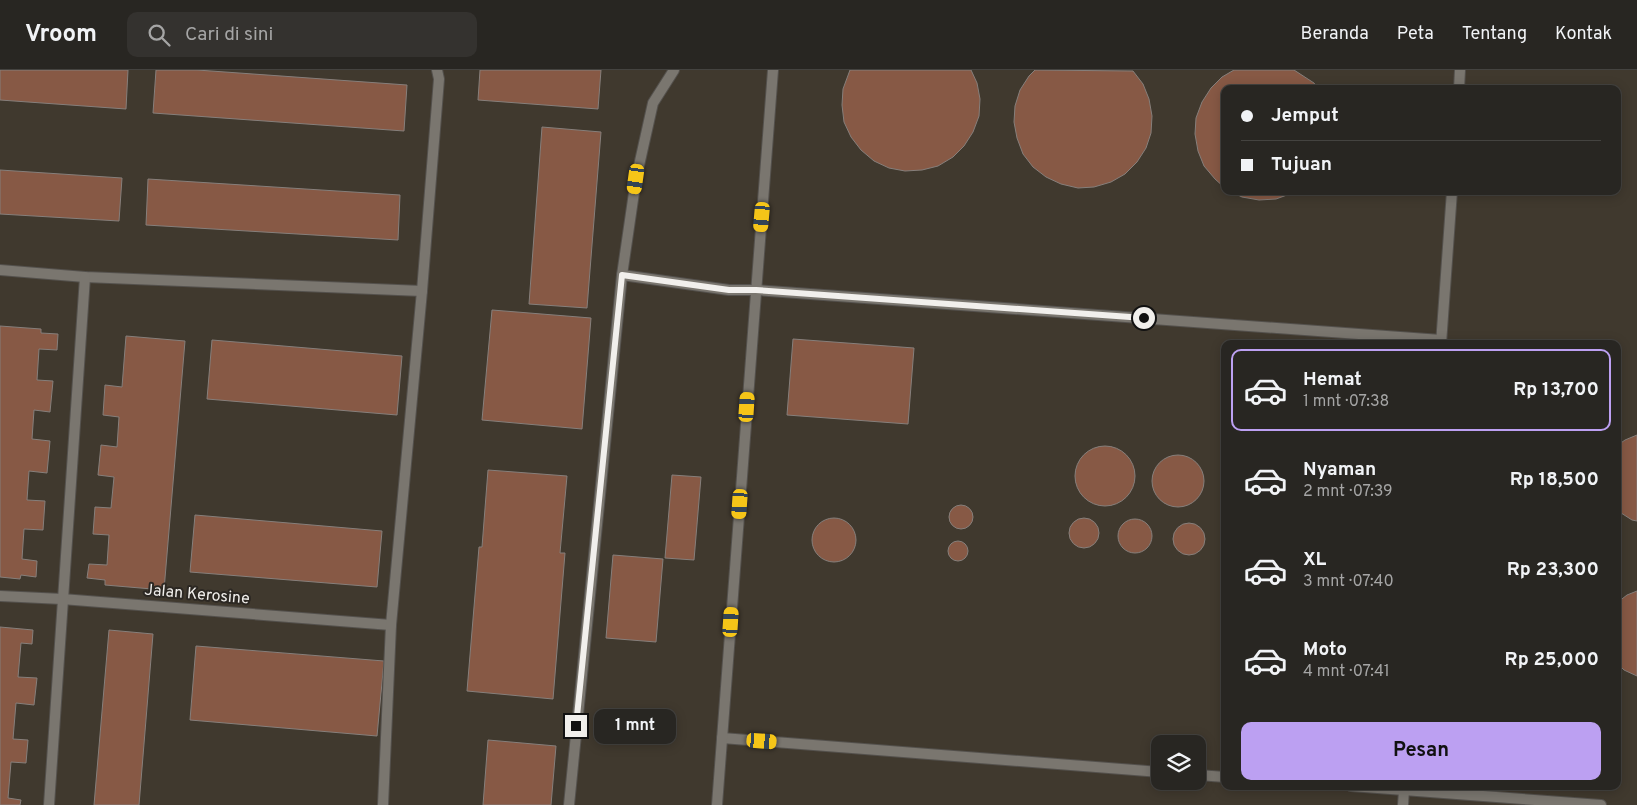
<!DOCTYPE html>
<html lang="id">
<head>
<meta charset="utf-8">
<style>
	body { margin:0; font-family:Overpass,sans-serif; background:#34322f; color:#f1f3f6; height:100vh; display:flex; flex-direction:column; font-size:19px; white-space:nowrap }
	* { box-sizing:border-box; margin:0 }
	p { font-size:16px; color:#a5a5a5 }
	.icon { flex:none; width:28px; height:28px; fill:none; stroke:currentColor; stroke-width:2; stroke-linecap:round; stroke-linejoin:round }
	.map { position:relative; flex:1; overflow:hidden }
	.side { position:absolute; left:1221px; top:270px; width:400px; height:450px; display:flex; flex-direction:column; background:#282622; border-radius:10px; box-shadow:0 2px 12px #0003,0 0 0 1px #444340 }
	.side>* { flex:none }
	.top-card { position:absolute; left:1221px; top:15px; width:400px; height:110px; border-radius:10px; box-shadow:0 2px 12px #0003,0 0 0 1px #444340; display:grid; align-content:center; height:110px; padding:0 20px; background:#282622 }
	.buttons { position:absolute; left:1151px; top:665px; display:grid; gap:10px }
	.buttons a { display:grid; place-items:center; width:55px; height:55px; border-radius:10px; background:#282622; box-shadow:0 2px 12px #0003,0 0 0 1px #444340; font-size:25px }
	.end { position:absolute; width:22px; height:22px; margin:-11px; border:6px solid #f1efec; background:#111; box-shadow:0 0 0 2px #111 }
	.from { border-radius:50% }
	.bubble { position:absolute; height:35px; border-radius:10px; background:#282622; box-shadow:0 2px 12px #0003,0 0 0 1px #444340; font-size:16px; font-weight:700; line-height:35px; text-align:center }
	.car { position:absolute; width:15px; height:30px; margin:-15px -8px; border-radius:6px; box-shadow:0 0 4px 1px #0007; background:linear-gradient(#f5c518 24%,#345 0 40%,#f5c518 0 76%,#345 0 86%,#f5c518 0) }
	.top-card b { display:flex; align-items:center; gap:18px; height:48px; font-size:19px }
	.top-card b+b { border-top:1px solid #444340 }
	.top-card i { width:12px; height:12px; background:#f1f3f6 }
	ul { padding:9px 0 0; list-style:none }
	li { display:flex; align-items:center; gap:15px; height:82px; margin:0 10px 8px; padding:0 10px; border:2px solid transparent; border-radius:10px }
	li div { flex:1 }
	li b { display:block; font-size:19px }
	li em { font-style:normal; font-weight:700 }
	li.selected { border-color:#bca0f2 }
	li>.icon { width:45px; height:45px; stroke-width:1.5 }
	.primary-button { display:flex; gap:10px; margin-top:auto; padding:10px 20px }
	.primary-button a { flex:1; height:58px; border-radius:10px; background:#bca0f2; color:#111; font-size:20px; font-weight:700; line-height:58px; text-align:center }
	header { display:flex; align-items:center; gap:30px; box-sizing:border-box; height:70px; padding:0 25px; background:#282622; border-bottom:1px solid #444340 }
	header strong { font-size:24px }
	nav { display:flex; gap:28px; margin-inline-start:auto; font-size:18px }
	.search { width:350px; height:45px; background:#34322f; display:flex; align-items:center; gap:12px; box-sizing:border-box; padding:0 18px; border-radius:10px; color:#a5a5a5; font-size:19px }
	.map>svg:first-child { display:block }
</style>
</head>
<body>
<header>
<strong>Vroom</strong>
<div class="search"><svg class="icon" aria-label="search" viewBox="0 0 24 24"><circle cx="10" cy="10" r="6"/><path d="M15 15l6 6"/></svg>Cari di sini</div>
<nav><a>Beranda</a><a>Peta</a><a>Tentang</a><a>Kontak</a></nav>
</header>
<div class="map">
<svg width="1637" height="735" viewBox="0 0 1637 735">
	<rect width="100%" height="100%" fill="#36322d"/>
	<!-- built -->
	<path fill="#40392e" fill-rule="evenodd" d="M0,0h1637v735h-1637zM1225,19h393v102h-393zM1225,274h393v442h-393zM1160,674h38v37h-38z"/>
	<!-- building -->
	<g fill="#875945" stroke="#867f7b">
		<polygon points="0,0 128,0 126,39 0,30"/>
		<polygon points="156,0 197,0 407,15 404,61 153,43"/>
		<polygon points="480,0 601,0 598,39 478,30"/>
		<polygon points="850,0 971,0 977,13 980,29 979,46 973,62 964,76 953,87 938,96 922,100 905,101 889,98 874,91 861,80 851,67 844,52 842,35 843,19"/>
		<polygon points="1035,0 1133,1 1143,14 1149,29 1152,46 1151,63 1146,78 1137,92 1125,104 1111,112 1094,117 1078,118 1061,114 1046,107 1033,97 1023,84 1017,68 1014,52 1015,36 1020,20 1029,6"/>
		<polygon points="1234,0 1294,0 1314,13 1318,19 1225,19 1225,118 1215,109 1204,96 1198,81 1195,64 1196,48 1202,32 1211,18 1222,7"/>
		<polygon points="542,57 601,62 587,238 529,234"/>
		<polygon points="0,100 122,108 119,151 0,144"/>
		<polygon points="148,109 400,125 398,170 146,155"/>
		<polygon points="1230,121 1298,121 1276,129 1259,130 1242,127"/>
		<polygon points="492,240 591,248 582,359 482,350"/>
		<polygon points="0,256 41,259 41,263 58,264 57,280 39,279 37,310 53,311 50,342 34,340 32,369 50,371 47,403 29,401 27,430 45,431 43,460 24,459 22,489 37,491 36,507 21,505 20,509 0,507"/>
		<polygon points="126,266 185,271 164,520 105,515 105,510 87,508 89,494 107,495 109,465 93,464 95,437 111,438 114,407 98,405 101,375 117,377 119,347 103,345 105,315 122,317"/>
		<polygon points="793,269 914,278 908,354 787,345"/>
		<polygon points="212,270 402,286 397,345 207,329"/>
		<polygon points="1637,365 1637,451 1632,450 1618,441 1618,375 1625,370"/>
		<circle cx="1105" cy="406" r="30"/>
		<circle cx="1178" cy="411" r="26"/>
		<polygon points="488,400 567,406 560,483 565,483 553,629 467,621 479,477 482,477"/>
		<polygon points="672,405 701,407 694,490 665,488"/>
		<circle cx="961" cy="447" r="12"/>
		<polygon points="195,445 382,461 377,517 190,502"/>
		<circle cx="1084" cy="463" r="15"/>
		<circle cx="834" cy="470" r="22"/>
		<circle cx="1135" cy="466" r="17"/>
		<circle cx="1189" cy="469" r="16"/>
		<circle cx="958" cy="481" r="10"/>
		<polygon points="613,485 663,489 656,572 606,568"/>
		<polygon points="1637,521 1637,606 1624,600 1618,594 1618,532 1627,525"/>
		<polygon points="0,557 33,560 32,574 21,573 18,607 37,608 34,635 16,633 13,669 28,670 26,693 11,692 8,728 21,730 20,735 0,735"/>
		<polygon points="109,560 153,564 139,735 94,735"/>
		<polygon points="196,576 384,591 377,666 190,650"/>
		<polygon points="488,670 556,676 551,735 483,735"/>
	</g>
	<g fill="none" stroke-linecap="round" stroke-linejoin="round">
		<!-- lane casing -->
		<g stroke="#54514d" stroke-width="12">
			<g id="lane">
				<polyline points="1459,19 1460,0"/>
				<polyline points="0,200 85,207 422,221"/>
				<polyline points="622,205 729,220 756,220 1441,270"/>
				<polyline points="1441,274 1452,121"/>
				<polyline points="0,526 62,529 391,555"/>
				<polyline points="722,668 1160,702"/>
				<polyline points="1198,705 1225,707"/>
				<polyline points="1351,716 1601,735"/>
				<polyline points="49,735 85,207"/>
				<polyline points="383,735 391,555 422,221 439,9 437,0"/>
				<polyline points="569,735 622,205 636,109 653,33 674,0"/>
				<polyline points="717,735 773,0"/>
				<polyline points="1403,735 1404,720"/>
			</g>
		</g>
		<!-- lane -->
		<use href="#lane" stroke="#7a766f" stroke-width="10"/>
	</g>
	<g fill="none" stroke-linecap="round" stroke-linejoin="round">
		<!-- route -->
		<polyline stroke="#f1efec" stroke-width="6" points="576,656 622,205 729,220 756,220 1144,248"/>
	</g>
	<g text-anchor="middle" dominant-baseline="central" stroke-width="4" stroke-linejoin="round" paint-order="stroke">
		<!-- street labels -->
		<g font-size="16" fill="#f1efec" stroke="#2c2823">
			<text transform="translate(197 525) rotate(5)">Jalan Kerosine</text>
		</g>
	</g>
</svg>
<div class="buttons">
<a><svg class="icon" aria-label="layers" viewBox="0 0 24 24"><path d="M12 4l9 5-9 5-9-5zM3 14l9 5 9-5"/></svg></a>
</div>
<i class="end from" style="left:1144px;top:248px"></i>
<i class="end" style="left:576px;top:656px"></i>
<div class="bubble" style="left:594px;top:639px;width:82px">1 mnt</div>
<i class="car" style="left:636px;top:109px;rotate:188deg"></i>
<i class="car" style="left:762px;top:147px;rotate:185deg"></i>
<i class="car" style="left:747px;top:337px;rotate:4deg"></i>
<i class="car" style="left:740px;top:434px;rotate:184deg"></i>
<i class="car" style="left:731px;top:552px;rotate:4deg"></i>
<i class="car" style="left:762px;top:671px;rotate:94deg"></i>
<div class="top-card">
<b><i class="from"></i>Jemput</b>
<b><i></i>Tujuan</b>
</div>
<section class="side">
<ul>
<li class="selected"><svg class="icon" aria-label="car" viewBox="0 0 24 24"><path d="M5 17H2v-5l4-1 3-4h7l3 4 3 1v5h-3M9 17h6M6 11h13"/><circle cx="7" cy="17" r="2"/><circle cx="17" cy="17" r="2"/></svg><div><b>Hemat</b><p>1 mnt · 07:38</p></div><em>Rp 13,700</em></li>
<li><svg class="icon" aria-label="car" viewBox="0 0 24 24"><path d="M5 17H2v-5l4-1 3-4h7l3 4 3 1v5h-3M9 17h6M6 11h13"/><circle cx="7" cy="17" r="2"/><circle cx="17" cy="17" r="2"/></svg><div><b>Nyaman</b><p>2 mnt · 07:39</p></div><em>Rp 18,500</em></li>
<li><svg class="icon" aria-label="car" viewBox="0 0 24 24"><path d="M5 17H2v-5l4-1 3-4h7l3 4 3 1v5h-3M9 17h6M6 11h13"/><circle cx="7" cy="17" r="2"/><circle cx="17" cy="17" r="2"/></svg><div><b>XL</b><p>3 mnt · 07:40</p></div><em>Rp 23,300</em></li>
<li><svg class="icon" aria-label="car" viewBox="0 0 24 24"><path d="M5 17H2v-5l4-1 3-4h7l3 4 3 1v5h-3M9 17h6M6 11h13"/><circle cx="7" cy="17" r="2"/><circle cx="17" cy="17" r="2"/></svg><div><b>Moto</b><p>4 mnt · 07:41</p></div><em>Rp 25,000</em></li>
</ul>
<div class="primary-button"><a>Pesan</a></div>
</section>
</div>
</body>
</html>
